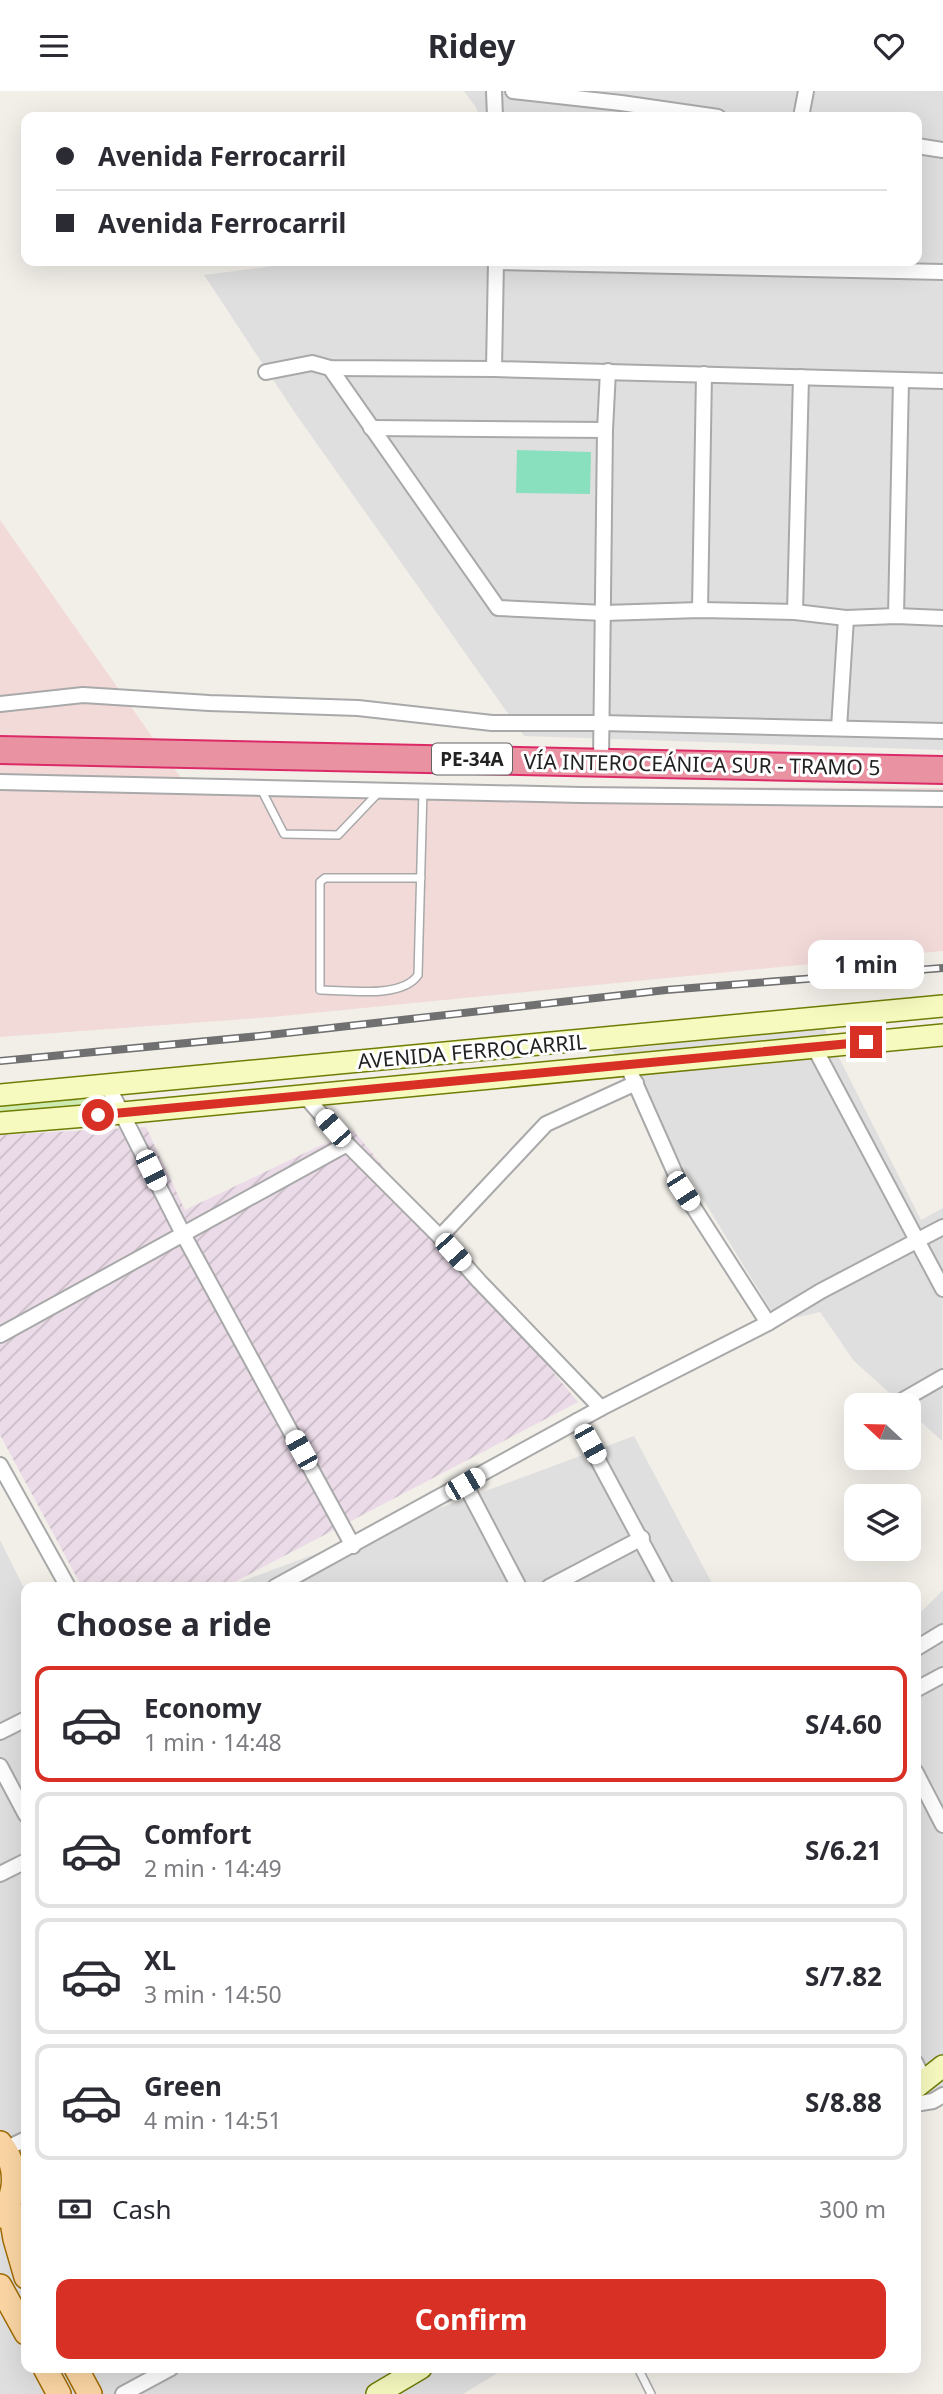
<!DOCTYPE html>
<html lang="en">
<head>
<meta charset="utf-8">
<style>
	body { margin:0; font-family:"Noto Sans",sans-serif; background:#f2f2f3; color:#2b2b33; height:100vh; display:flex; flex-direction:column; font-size:26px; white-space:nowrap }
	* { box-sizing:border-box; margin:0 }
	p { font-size:23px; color:#7c7c81 }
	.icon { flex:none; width:38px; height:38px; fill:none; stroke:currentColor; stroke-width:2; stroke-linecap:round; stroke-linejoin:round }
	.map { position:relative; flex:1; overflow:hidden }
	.drawer { position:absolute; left:21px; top:1491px; width:900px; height:791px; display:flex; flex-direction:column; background:#fff; border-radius:14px; box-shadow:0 7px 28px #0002 }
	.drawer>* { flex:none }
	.top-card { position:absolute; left:21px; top:21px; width:901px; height:154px; border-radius:14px; box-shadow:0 7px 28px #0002; display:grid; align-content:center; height:154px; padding:0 35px; background:#fff }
	.needle { width:46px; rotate:292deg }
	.controls { position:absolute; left:844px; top:1302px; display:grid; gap:14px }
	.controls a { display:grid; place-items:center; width:77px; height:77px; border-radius:14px; background:#fff; box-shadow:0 7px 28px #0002; font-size:35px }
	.end { position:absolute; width:32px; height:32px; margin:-16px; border:9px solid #d93025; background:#fff; box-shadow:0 0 0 4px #fff }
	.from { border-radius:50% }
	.bubble { position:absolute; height:49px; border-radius:14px; background:#fff; box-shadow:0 7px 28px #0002; font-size:23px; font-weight:700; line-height:49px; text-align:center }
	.car { position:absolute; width:21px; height:42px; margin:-21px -10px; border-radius:9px; box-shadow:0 0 5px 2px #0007; background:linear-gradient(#fff 24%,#345 0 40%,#fff 0 76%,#345 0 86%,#fff 0) }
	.top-card b { display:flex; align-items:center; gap:24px; height:66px; font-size:26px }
	.top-card b+b { border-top:2px solid #e1e1e2 }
	.top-card i { width:18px; height:18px; background:#2b2b33 }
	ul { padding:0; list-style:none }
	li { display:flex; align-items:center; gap:21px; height:116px; margin:0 14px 10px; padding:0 21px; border:4px solid #e1e1e2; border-radius:14px }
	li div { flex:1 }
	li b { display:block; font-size:26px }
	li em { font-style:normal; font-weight:700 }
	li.on { border-color:#d93025 }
	li>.icon { width:63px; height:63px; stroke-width:1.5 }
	h2 { padding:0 35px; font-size:32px; line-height:84px }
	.pay { display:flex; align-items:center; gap:18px; height:77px; padding:0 35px; font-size:26px }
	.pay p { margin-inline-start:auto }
	.action { display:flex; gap:14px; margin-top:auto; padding:14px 35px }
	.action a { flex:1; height:80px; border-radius:14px; background:#d93025; color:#fff; font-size:28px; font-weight:700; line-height:80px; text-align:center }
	header { display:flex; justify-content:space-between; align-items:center; height:91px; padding:0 35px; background:#fff; font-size:32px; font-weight:700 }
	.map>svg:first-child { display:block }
</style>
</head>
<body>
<header><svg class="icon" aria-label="menu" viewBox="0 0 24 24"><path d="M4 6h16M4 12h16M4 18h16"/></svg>Ridey<svg class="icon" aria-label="heart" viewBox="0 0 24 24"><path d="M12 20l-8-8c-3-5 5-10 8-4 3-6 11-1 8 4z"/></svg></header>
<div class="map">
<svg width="943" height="2303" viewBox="0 0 943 2303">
	<defs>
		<pattern id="industrial-furrows" width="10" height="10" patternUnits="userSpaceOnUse" patternTransform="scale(1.75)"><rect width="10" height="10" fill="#ebdbe8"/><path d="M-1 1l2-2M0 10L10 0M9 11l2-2" fill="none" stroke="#c9bcc7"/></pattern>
		<pattern id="grass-tufts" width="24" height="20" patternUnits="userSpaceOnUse" patternTransform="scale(1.75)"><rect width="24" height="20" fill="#cdebb0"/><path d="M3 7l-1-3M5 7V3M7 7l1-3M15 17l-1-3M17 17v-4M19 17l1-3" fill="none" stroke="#b0c997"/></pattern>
	</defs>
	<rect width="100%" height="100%" fill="#f2efe9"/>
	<!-- residential -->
	<g fill="#e0dfdf">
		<polygon points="464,0 943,0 943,659 524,645 295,322 204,184 310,170 917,170 917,26 478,26 477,18"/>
		<polygon points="824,937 921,1129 943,1117 942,1350 908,1319 908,1314 903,1314 854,1270 820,1221 778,1231 612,959"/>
		<polygon points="634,1345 714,1496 226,1496"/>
		<polygon points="0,1449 26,1501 26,2277 506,2277 463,2303 0,2303"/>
		<polygon points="943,1499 943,2006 915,2023 915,1527"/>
	</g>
	<!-- commercial -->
	<polygon fill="#f2dad9" points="0,429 186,694 943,697 943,860 272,926 0,946"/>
	<!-- industrial -->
	<polygon fill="url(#industrial-furrows)" points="146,1036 185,1119 353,1039 578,1311 225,1496 82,1496 0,1344 0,1044"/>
	<!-- grass -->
	<polygon fill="url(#grass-tufts)" points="88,1007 89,1014 0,1022 0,1014"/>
	<!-- pitch -->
	<polygon fill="#88e0be" points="517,359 591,361 590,403 516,402"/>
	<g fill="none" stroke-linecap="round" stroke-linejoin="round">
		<!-- lane casing -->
		<g stroke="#a9a9a9" stroke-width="10">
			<g id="lane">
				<polyline points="261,698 284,743 338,744 378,702"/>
				<path d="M421,787h-96l-5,4v108c27,0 82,9 98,-15l5,-185"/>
				<polyline points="638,2277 651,2303"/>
			</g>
		</g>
		<!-- street casing -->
		<g stroke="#a9a9a9" stroke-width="18">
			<g id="street">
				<polyline points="494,0 495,26"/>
				<polyline points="513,0 621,12 718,26"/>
				<polyline points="801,26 806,0"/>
				<polyline points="917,55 943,59"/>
				<polyline points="496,171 943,181"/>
				<polyline points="330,277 498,517 604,522 700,519 795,521 846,527 896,525 943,527"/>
				<polyline points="494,278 496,170"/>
				<polyline points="266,281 312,272 330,277 494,278 943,290"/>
				<polyline points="371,337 605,339"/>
				<polyline points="700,519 704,283"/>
				<polyline points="795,521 801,286"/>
				<polyline points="896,525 901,289"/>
				<polyline points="0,613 83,604 209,612 358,617 492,632 600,632 943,640"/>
				<polyline points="839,637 846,527"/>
				<polyline points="601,670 605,339 608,280"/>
				<polyline points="0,691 581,704 943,708"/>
				<polyline points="814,956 943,1198"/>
				<polyline points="628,976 683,1100 768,1232"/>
				<polyline points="108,995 183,1143 353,1455"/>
				<polyline points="305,1005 347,1053 440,1146 479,1190 601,1317"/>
				<polyline points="440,1146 546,1033 636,992"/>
				<polyline points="0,1244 347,1053"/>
				<polyline points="896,1313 943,1286"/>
				<polyline points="577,1330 666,1496"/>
				<polyline points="0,1374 68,1496"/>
				<polyline points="465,1393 519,1496"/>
				<polyline points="275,1496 601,1317 768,1232 821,1200 943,1136"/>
				<polyline points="549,1496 642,1447"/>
				<polyline points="915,1558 943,1541"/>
				<polyline points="915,1599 943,1584"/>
				<polyline points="0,1641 26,1628"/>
				<polyline points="0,1675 26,1724"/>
				<polyline points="915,1680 943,1734"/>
				<polyline points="0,1783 26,1770"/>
				<polyline points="915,1971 924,1989"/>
				<polyline points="915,2013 933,2010 943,2004"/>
				<polyline points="5,2058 26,2048"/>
				<polyline points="123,2303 171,2277"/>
			</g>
		</g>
		<!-- secondary casing -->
		<g stroke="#707d05" stroke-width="24">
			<g id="secondary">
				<polyline points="0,1004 943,915"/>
				<polyline points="0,1032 122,1022 943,944"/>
				<polyline points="915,1997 943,1975"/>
				<polyline points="377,2303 421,2277"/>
			</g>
		</g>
		<!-- primary casing -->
		<g stroke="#a06b00" stroke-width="26">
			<g id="primary">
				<path d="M0,2052c18,22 18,51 0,73"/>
				<polyline points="9,2113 15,2148 26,2186"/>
				<polyline points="0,2195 26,2242"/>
				<polyline points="45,2277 59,2303"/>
				<polyline points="76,2277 90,2303"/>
			</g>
		</g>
		<!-- highway casing -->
		<g stroke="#dc2a67" stroke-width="30">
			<polyline id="highway" points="0,659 943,679"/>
		</g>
		<!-- lane -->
		<use href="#lane" stroke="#fff" stroke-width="7"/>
		<!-- street -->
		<use href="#street" stroke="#fff" stroke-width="14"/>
		<!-- secondary -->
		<use href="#secondary" stroke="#f7fabf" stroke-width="21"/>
		<!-- primary -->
		<use href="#primary" stroke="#fcd6a4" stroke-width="23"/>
		<!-- highway -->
		<use href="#highway" stroke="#e892a2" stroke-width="26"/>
		<!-- rail casing -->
		<g stroke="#707070" stroke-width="8">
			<polyline id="rail" points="0,970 260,945 666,899 943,877"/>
		</g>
		<!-- rail -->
		<use href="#rail" stroke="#fff" stroke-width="5" stroke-dasharray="16" stroke-linecap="butt"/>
	</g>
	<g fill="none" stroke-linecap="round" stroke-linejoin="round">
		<!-- route -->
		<polyline stroke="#d93025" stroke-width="9" points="98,1024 866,951"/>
	</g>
	<g text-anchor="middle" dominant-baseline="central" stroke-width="6" stroke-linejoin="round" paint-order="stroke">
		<!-- shield labels -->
		<rect fill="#fff" stroke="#646464" stroke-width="2" x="432" y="652.5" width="80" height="31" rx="5"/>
		<g font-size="19" font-weight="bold" fill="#222">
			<text x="472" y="668">PE-34A</text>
		</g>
		<!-- street labels -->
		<g font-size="21" fill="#222" stroke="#fff">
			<text transform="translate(702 673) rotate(1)">VÍA INTEROCEÁNICA SUR - TRAMO 5</text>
			<text transform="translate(472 960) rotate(-5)">AVENIDA FERROCARRIL</text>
		</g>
	</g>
</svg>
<div class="controls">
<a><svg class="needle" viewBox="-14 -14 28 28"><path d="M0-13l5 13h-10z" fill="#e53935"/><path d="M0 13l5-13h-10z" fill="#7c7c81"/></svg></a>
<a><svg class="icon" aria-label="layers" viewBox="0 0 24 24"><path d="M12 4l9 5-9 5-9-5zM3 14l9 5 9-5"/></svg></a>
</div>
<i class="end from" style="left:98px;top:1024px"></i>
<i class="end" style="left:866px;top:951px"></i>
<div class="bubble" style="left:808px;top:849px;width:116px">1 min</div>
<i class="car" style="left:333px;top:1037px;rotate:319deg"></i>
<i class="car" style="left:151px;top:1079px;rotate:154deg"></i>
<i class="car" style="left:683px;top:1100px;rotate:147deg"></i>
<i class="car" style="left:453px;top:1161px;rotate:138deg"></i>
<i class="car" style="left:590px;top:1353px;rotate:151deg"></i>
<i class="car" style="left:301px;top:1359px;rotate:331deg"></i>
<i class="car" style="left:465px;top:1393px;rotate:60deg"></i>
<div class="top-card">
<b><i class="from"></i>Avenida Ferrocarril</b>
<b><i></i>Avenida Ferrocarril</b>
</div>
<section class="drawer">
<h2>Choose a ride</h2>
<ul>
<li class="on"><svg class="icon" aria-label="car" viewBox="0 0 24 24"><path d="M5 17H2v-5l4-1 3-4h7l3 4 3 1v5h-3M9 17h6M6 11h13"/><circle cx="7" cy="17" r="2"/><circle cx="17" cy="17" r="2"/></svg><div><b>Economy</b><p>1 min · 14:48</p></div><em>S/4.60</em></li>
<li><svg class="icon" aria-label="car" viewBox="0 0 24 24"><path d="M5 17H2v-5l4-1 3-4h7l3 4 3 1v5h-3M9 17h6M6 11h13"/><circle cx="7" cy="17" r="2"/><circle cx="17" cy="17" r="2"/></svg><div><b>Comfort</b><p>2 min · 14:49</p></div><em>S/6.21</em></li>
<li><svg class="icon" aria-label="car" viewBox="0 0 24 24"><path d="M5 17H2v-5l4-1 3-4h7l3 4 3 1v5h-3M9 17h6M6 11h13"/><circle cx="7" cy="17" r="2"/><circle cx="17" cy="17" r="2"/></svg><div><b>XL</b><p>3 min · 14:50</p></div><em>S/7.82</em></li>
<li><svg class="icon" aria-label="car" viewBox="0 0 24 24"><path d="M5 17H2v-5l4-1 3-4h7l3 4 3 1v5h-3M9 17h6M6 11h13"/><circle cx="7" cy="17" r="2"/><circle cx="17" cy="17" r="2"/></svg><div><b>Green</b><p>4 min · 14:51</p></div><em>S/8.88</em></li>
</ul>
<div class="pay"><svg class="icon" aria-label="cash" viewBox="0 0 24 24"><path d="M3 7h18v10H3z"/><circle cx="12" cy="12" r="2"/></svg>Cash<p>300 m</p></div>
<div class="action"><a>Confirm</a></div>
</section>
</div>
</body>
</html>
